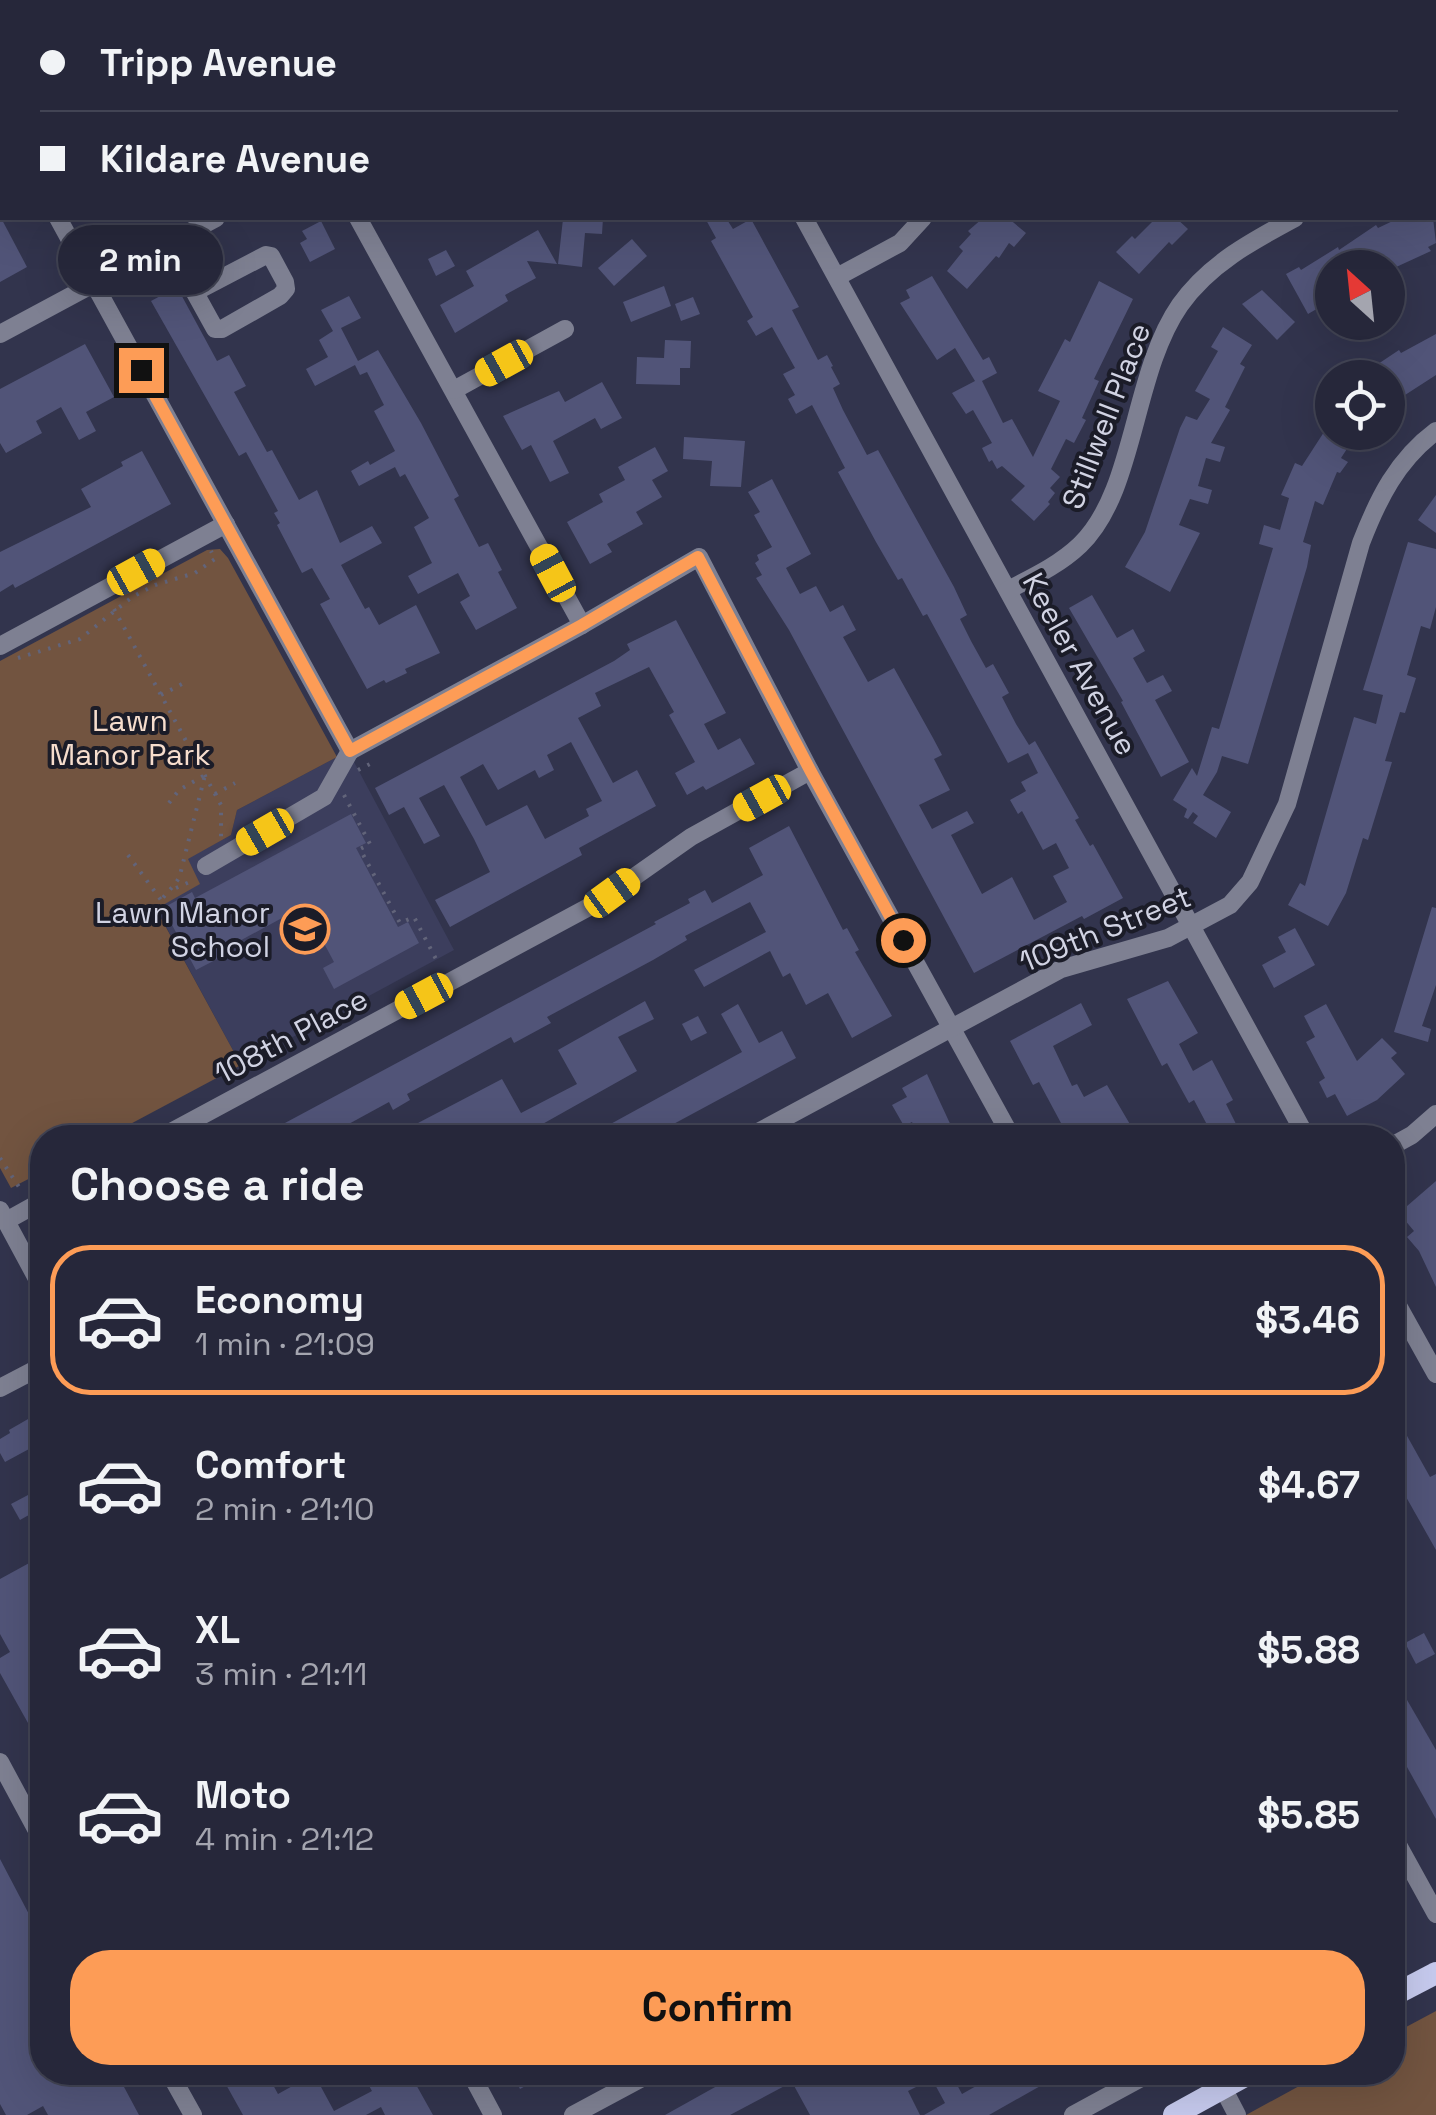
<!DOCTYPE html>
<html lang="en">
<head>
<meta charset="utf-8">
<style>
	body { margin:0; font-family:"Space Grotesk",sans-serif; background:#323345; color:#f1f3f6; height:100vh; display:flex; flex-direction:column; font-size:38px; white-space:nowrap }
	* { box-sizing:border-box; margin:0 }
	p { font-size:32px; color:#a4a5af }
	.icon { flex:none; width:55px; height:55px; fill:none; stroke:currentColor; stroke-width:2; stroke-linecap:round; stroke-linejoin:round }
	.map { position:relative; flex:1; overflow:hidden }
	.details { position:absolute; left:30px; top:1125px; width:1375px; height:960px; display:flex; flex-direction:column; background:#26273a; border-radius:40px; box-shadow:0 10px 40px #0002,0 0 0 2px #424454 }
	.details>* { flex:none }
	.banner { position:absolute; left:0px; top:0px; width:1438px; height:220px; box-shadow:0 10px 40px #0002,0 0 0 2px #424454; display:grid; align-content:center; height:220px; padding:0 40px; background:#26273a }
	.needle { width:65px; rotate:333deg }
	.tools { position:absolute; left:1315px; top:250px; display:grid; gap:20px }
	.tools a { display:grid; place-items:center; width:90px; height:90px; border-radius:50%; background:#26273a; box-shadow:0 10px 40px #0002,0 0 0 2px #424454; font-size:50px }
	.end { position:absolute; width:45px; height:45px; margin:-22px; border:12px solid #fd9c56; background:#111; box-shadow:0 0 0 5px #111 }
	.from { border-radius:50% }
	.bubble { position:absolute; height:70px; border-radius:35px; background:#26273a; box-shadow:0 10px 40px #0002,0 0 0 2px #424454; font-size:32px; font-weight:700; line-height:70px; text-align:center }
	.car { position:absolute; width:30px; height:60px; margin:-30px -15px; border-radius:12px; box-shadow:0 0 8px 2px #0007; background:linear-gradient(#f5c518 24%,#345 0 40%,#f5c518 0 76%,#345 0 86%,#f5c518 0) }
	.banner b { display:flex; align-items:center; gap:35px; height:95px; font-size:38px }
	.banner b+b { border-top:2px solid #424454 }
	.banner i { width:25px; height:25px; background:#f1f3f6 }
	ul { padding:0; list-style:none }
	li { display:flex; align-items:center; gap:30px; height:150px; margin:0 20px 15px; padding:0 20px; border:5px solid transparent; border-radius:40px }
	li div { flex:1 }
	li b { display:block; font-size:38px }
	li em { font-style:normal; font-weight:700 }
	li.selected { border-color:#fd9c56 }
	li>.icon { width:90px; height:90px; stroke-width:1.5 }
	h2 { padding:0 40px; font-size:45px; line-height:120px }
	.action { display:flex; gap:20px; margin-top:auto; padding:20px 40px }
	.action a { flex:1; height:115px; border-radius:40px; background:#fd9c56; color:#111; font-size:40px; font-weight:700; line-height:115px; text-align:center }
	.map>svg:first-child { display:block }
</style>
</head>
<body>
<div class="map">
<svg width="1436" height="2115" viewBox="0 0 1436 2115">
	<rect width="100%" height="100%" fill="#32344d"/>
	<!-- built -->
	<polygon fill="#3c3e5d" points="337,757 353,760 454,950 241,1065 156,908 187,859 231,835 237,810"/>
	<!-- green -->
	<g fill="#725440">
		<polygon points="220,549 228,558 337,757 237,810 231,835 188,859 200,884 156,909 241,1065 106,1137 42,1138 42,1172 11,1188 0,1168 0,661 207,550"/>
		<polygon points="1436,2011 1436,2115 1246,2115 1323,2073 1392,2072 1393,2034"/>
	</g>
	<!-- building -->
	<g fill="#515478" fill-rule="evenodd">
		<polygon points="0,216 27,267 0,282"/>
		<polygon points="586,218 603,218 602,234 585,233 582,267 558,264 563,219 586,221"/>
		<polygon points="705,218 726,218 733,229 751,219 799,307 792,310 818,360 827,355 833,366 831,367 840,384 833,388 843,410 867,455 878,450 954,587 967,615 960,619 971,641 986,668 993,664 1009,693 1002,697 1016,724 1029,745 1035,741 1079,818 1075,820 1090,846 1093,844 1123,898 1084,919 1082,916 974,973 789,630 756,578 762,575 755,563 759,560 757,555 772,547 754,515 760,512 748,492 772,479 811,554 786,568 800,594 816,586 830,612 843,605 856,630 843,637 868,682 894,668 933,738 942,755 934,759 950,790 919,805 932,829 967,811 974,823 951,835 982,894 1012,877 1034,920 1067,902 1053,876 1069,868 1056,843 1043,850 1022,811 1018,814 1010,800 1026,791 1021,782 1038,773 1028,753 1008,763 927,614 923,616 902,578 898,580 876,542 838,472 845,468 812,405 796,414 788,399 795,395 783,374 795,368 772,327 756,336 747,321 753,317 711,241 716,238"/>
		<polygon points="983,218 1008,218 1026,233 1014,247 1009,243 999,258 996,256 967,289 947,271 963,251 959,247 971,234 968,231"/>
		<polygon points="1156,218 1176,218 1188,229 1172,245 1169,242 1139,274 1116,252 1132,236 1135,239"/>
		<polygon points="1399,218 1433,218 1436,243 1428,247 1431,251 1394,268 1332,268 1332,300 1308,314 1286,274 1299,267 1301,270 1338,247 1339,250 1376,225 1378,228"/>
		<polygon points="321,221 335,249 310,262 300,243 307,239 302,231"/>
		<polygon points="538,230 557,264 527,261 536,278 505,295 508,301 455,333 440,305 474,286 466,271"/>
		<polygon points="632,239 647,256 614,286 598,268"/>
		<polygon points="446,250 455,266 436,276 428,259"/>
		<polygon points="932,276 983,360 989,357 997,373 982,381 1003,423 1012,419 1033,457 1060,401 1038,391 1065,339 1070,342 1099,281 1133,299 1094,379 1099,381 1082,418 1086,420 1074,443 1066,439 1051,469 1060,477 1050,488 1055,493 1048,502 1050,504 1034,521 1011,500 1025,486 1002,466 997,469 992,460 989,462 982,448 992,443 973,410 966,414 952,393 975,381 955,348 937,360 900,303 910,298 906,290"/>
		<polygon points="664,286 671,306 631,322 623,302"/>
		<polygon points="177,287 217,361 229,355 246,386 234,392 267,452 272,450 299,500 317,490 340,543 372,526 382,543 341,565 365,609 369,607 379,625 416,605 440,653 405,669 407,673 386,683 384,680 367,689 320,604 330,599 312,568 302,573 277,525 280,523 274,513 278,511 246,452 239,456 151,301"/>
		<polygon points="1262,290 1295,322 1277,340 1242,304"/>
		<polygon points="349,296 361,318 341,328 358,361 378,350 421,423 459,496 454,499 479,547 488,543 502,570 498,572 517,608 476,630 460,602 470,596 458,573 418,594 408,576 432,563 414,527 429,518 405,474 400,477 395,467 359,486 351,471 368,461 370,465 395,451 374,411 384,405 367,372 360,375 355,365 315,386 306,369 328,357 319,340 333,331 321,310"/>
		<polygon points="693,297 700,314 681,321 675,304"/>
		<polygon points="1223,327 1252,345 1240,364 1245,367 1225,407 1230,410 1211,443 1225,447 1220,462 1206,458 1198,486 1212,490 1208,504 1190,499 1179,525 1200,533 1170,592 1125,567 1145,532 1180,428 1186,416 1197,420 1210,399 1195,391 1218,351 1211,347"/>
		<polygon points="1436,334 1436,375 1388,406 1388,378 1378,364 1399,350 1401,353"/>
		<polygon points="665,340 691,341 690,368 680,368 680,385 636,384 637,357 664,358"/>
		<polygon points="85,344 114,397 86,412 96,431 79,440 61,407 36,421 42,433 6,453 0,443 0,389"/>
		<polygon points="602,382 622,418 601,429 595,418 553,441 569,473 550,482 531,445 522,450 503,416 559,391 565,402"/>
		<polygon points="1324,432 1358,432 1341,458 1348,462 1340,473 1337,472 1323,505 1315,501 1303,542 1311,545 1307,567 1248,764 1222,756 1217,772 1203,795 1231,812 1216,838 1193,823 1198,816 1193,812 1188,819 1184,817 1187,809 1173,800 1192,768 1197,776 1212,727 1219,729 1273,548 1259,544 1264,525 1280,530 1289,498 1281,495 1295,463 1302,466"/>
		<polygon points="684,437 745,441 741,487 710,486 712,461 683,459"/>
		<polygon points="655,447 668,471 652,480 662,497 636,512 643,524 607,544 612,552 590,564 567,522 603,502 599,494 625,480 618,467"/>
		<polygon points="142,451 171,504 15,588 13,584 0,592 0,552 91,507 81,489 123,466 121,462"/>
		<polygon points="1436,495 1436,533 1418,520"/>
		<polygon points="1408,542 1436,549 1436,607 1430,629 1421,626 1407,675 1416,678 1405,713 1400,712 1385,761 1392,762 1368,840 1363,838 1346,893 1328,926 1288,905 1300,883 1305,886 1354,717 1376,724 1383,695 1363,690"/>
		<polygon points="1092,595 1117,638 1133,629 1145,651 1133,658 1147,683 1163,675 1172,691 1155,700 1189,762 1161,777 1121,702 1123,701 1069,608"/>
		<path d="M676,620l50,93 -22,11 14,26 22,-12 15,26 -49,26 -3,-4 -16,9 -12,-22 20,-11 -26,-47 5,-3 -25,-45 -54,26 6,13 -23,12 35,65 24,-13 19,36 -77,42 3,7 -132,72 -15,-27 55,-28 -16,-33 -30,-54 -25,13 21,38 -16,8 -20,-37 -15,8 -14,-27 239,-127 16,-11 -3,-6zM571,742l31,59 -16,8 3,7 -44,23 -18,-34 -41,21 -26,-49 23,-13 15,26 37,-20 4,8 15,-8 -7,-15z"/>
		<polygon points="351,814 366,843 356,848 398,927 408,922 419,943 334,989 323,968 334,962 304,906 223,950 225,955 196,970 163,908 192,892 195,898"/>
		<polygon points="789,826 843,930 847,928 859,950 855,952 892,1016 852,1038 828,993 806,1005 790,973 783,977 770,951 704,987 694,970 766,932 750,902 685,936 687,940 653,960 547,1017 551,1023 514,1043 511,1037 407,1094 410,1100 393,1110 389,1102 323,1138 257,1138 656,924 654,922 690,903 688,899 705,890 712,903 763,875 749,848"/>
		<polygon points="1432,907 1436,908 1436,985 1422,1026 1431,1029 1428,1042 1394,1032"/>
		<polygon points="1295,928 1315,965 1274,988 1262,965 1286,952 1278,937"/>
		<polygon points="1168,981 1198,1033 1179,1044 1193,1071 1212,1060 1233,1100 1226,1104 1243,1138 1214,1138 1194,1100 1189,1103 1167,1063 1162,1066 1127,999"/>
		<polygon points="645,1001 654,1019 618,1037 637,1071 539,1126 517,1138 398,1138 420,1126 418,1123 502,1079 521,1113 577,1084 558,1050"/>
		<polygon points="1081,1003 1092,1025 1053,1046 1072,1086 1077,1084 1084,1097 1107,1085 1138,1138 1069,1138 1039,1082 1033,1085 1010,1041"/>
		<polygon points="738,1004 759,1043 782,1031 796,1058 655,1134 658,1138 585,1138 742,1052 721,1014"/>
		<polygon points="1326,1004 1357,1061 1382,1038 1397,1053 1391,1058 1405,1074 1377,1100 1347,1116 1335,1094 1327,1098 1319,1082 1325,1078 1306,1042 1315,1037 1304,1016"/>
		<polygon points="698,1016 707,1033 691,1041 682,1024"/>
		<polygon points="927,1074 953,1130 939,1138 920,1138 912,1122 904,1126 892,1105 907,1097 902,1088"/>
		<polygon points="1436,1181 1436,1287 1419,1251 1407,1237 1414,1231 1399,1213"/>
		<polygon points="1392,1409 1430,1477 1436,1474 1436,1550 1392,1472"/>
		<polygon points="42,1411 42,1442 5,1462 0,1453 0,1439 10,1433 9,1430"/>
		<polygon points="28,1495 36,1511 20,1520 11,1504"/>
		<polygon points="42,1556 42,1748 0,1673 0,1658 10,1652 0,1634 0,1579"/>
		<polygon points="1424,1633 1435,1654 1416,1664 1405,1643"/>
		<polygon points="1392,1674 1436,1750 1436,1819 1392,1740"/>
		<polygon points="0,1859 42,1939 42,2072 116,2072 139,2115 48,2115 43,2106 27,2115 6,2115 0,2104"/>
		<polygon points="219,2072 261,2072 268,2085 272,2083 278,2094 314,2074 334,2111 372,2091 364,2077 372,2072 409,2072 433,2115 385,2115 381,2107 366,2115 243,2115"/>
		<polygon points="511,2072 551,2072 520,2089"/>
		<polygon points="742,2072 950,2072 962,2094 1001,2072 1018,2072 1021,2078 1031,2072 1065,2072 989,2115 924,2115 945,2103 932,2079 908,2091 920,2115 810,2115 792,2082 730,2115 665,2115"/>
	</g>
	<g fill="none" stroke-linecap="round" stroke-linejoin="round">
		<!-- path -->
		<g stroke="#62647a" stroke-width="4" stroke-dasharray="2.5 8" stroke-linecap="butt">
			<polyline points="114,609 221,805 221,837"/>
			<polyline points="18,658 80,639 132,597 155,585 195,573 215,559 211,551"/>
			<polyline points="161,695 182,684"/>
			<polyline points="358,770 372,763"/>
			<polyline points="215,794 235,783"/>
			<polyline points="344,795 370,844 360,849 400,923 414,917 437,961"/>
			<polyline points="169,803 179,790 205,775"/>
			<polyline points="128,855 161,900"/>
			<polyline points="176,888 194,880"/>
			<path d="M159,907c2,-12 17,-20 21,-32l25,-100"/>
			<polyline points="0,1158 19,1187"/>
		</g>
		<!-- minor -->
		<g stroke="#7e8092" stroke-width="18">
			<polyline points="238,0 240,2"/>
			<polyline points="540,0 542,2"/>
			<polyline points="684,0 686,2"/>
			<polyline points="608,2 613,0"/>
			<polyline points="1161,2 1166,0"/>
			<polyline points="0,109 2,113"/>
			<polyline points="1435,141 1436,141"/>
			<polyline points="58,218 350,751"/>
			<polyline points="358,218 582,625"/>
			<polyline points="804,218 1307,1138"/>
			<polyline points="168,244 215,329 222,329 280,296 286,289 285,282 271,256 266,255 195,292"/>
			<polyline points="837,277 900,243 923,218"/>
			<polyline points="0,334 216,218"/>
			<polyline points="454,390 565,329"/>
			<path d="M1008,590c25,-13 51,-25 72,-45 56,-54 52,-171 100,-240 29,-41 72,-64 115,-87"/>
			<polyline points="0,646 226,524"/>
			<polyline points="350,751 582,625 699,557 810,771 1012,1138"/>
			<polyline points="206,866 324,797 350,751"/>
			<polyline points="160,1138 600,901 691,837 810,771"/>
			<path d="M747,1138l314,-169 107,-31 62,-33 20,-23 37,-78 74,-261c17,-44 36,-83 75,-112"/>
			<polyline points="1392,1146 1412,1135 1436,1114"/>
			<polyline points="0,1210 42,1288"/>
			<polyline points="6,1221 42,1201"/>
			<polyline points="1392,1295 1436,1374"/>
			<polyline points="0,1388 42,1366"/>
			<polyline points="0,1762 42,1840"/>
			<polyline points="1392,1834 1436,1914"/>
			<polyline points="169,2072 193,2115"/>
			<polyline points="470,2072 493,2115"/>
			<polyline points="1223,2088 1237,2115"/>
			<polyline points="573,2115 653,2072"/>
			<polyline points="1073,2115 1152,2072"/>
		</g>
		<!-- major -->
		<g stroke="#c6caee" stroke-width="22">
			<polyline points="1392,1996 1436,1973"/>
			<polyline points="1174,2115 1252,2072"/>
		</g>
	</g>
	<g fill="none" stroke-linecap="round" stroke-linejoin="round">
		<!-- route -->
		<polyline stroke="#fd9c56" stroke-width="12" points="141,370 350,751 582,625 698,557 810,770 903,940"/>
	</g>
	<!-- icons -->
	<defs>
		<g id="school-ring" transform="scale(2.5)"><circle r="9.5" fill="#1b1c28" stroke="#fd9c56" stroke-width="1.5"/><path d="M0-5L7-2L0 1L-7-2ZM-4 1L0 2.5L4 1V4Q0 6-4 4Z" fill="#fd9c56"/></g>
	</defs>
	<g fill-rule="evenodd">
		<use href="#school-ring" x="305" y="929"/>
	</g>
	<g text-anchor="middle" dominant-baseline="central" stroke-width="8" stroke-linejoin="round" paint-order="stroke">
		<!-- street labels -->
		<g font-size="30" fill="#d1d3e3" stroke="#1b1c28">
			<text transform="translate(1106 416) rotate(-69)">Stillwell Place</text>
			<text transform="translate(1080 664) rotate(61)">Keeler Avenue</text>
			<text transform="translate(1105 929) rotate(-22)">109th Street</text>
			<text transform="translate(291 1036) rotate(-28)">108th Place</text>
		</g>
		<!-- park labels -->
		<g font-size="30" fill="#f6ddcd" stroke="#1b1c28">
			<text x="130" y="720">Lawn<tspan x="130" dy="34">Manor Park</tspan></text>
		</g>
		<!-- poi labels -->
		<g font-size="30" fill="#d1d3e3" stroke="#1b1c28" text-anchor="end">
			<text x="270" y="912">Lawn Manor<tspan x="270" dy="34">School</tspan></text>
		</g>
	</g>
</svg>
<div class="tools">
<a><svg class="needle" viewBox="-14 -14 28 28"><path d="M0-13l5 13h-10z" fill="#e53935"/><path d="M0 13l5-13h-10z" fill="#a4a5af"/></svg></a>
<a><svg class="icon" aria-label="locate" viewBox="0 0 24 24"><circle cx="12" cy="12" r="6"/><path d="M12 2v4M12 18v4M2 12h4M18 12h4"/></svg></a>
</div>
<i class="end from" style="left:903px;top:940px"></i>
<i class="end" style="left:141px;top:370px"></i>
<div class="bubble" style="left:58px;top:225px;width:165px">2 min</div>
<i class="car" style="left:504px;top:363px;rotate:241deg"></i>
<i class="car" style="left:136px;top:572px;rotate:61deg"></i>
<i class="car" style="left:553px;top:573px;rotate:332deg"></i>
<i class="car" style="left:762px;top:798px;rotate:241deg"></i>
<i class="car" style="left:265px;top:832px;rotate:240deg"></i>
<i class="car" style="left:612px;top:893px;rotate:54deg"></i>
<i class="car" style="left:424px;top:996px;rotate:242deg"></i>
<div class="banner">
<b><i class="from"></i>Tripp Avenue</b>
<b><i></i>Kildare Avenue</b>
</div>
<section class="details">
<h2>Choose a ride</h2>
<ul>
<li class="selected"><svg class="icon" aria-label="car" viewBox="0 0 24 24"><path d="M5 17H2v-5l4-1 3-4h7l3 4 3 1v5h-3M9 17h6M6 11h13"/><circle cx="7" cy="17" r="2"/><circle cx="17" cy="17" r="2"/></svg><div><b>Economy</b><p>1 min · 21:09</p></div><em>$3.46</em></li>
<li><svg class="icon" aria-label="car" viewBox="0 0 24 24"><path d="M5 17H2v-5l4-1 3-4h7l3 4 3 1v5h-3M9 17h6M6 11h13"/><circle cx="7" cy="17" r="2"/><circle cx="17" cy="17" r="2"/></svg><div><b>Comfort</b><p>2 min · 21:10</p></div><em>$4.67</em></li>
<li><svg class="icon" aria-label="car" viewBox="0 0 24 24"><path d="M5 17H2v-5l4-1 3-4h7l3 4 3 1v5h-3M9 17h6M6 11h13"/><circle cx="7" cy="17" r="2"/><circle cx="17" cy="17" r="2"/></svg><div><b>XL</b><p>3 min · 21:11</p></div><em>$5.88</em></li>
<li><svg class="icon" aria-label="car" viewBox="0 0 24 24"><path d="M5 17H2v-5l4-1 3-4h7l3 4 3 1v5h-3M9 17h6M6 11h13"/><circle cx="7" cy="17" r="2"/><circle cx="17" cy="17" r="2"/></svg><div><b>Moto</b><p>4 min · 21:12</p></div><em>$5.85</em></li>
</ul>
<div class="action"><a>Confirm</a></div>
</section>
</div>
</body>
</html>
